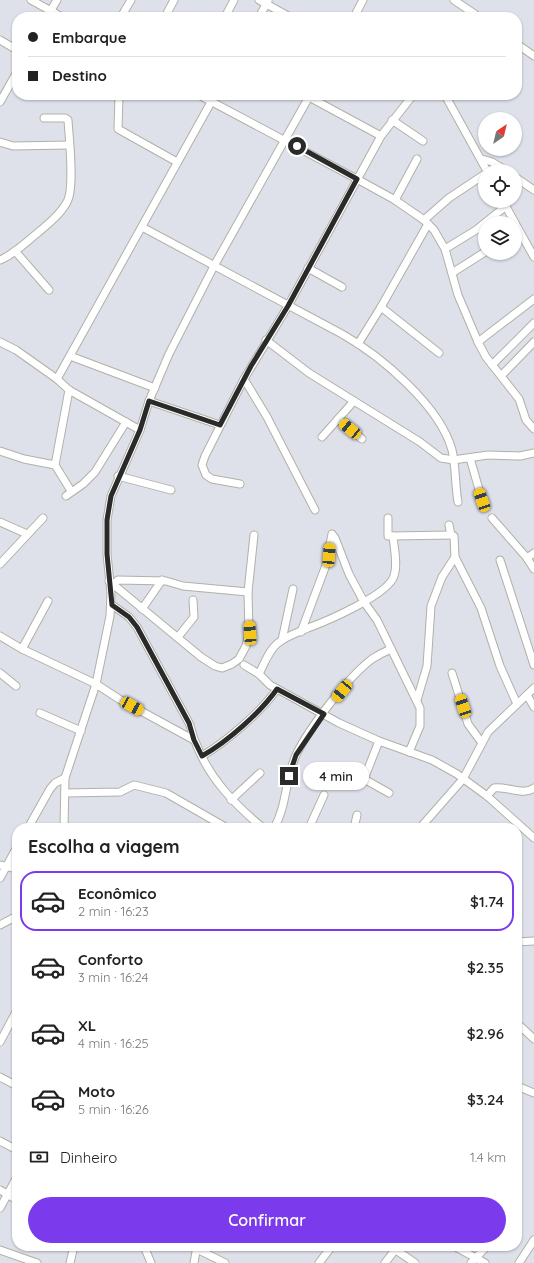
<!DOCTYPE html>
<html lang="pt">
<head>
<meta charset="utf-8">
<style>
	body { margin:0; font-family:Quicksand,sans-serif; background:#f6f6f6; color:#222; height:100vh; display:flex; flex-direction:column; font-size:15px; white-space:nowrap }
	* { box-sizing:border-box; margin:0 }
	p { font-size:13px; color:#767676 }
	.icon { flex:none; width:22px; height:22px; fill:none; stroke:currentColor; stroke-width:2; stroke-linecap:round; stroke-linejoin:round }
	.map { position:relative; flex:1; overflow:hidden }
	.drawer { position:absolute; left:12px; top:823px; width:510px; height:428px; display:flex; flex-direction:column; background:#fff; border-radius:16px; box-shadow:0 1px 3px #0004 }
	.drawer>* { flex:none }
	.banner { position:absolute; left:12px; top:12px; width:510px; height:88px; border-radius:16px; box-shadow:0 1px 3px #0004; display:grid; align-content:center; height:88px; padding:0 16px; background:#fff }
	.needle { width:26px; rotate:35deg }
	.tools { position:absolute; left:478px; top:112px; display:grid; gap:8px }
	.tools a { display:grid; place-items:center; width:44px; height:44px; border-radius:50%; background:#fff; box-shadow:0 1px 3px #0004; font-size:20px }
	.end { position:absolute; width:18px; height:18px; margin:-9px; border:5px solid #2a2a2a; background:#fff; box-shadow:0 0 0 2px #fff }
	.from { border-radius:50% }
	.bubble { position:absolute; height:28px; border-radius:14px; background:#fff; box-shadow:0 1px 3px #0004; font-size:13px; font-weight:600; line-height:28px; text-align:center }
	.car { position:absolute; width:12px; height:24px; margin:-12px -6px; border-radius:5px; box-shadow:0 0 3px 1px #0007; background:linear-gradient(#f5c518 24%,#345 0 40%,#f5c518 0 76%,#345 0 86%,#f5c518 0) }
	.banner b { display:flex; align-items:center; gap:14px; height:38px; font-size:15px }
	.banner b+b { border-top:1px solid #e0e0e0 }
	.banner i { width:10px; height:10px; background:#222 }
	ul { padding:0; list-style:none }
	li { display:flex; align-items:center; gap:12px; height:60px; margin:0 8px 6px; padding:0 8px; border:2px solid transparent; border-radius:16px }
	li div { flex:1 }
	li b { display:block; font-size:15px }
	li em { font-style:normal; font-weight:600 }
	li.selected { border-color:#7c3aed }
	li>.icon { width:36px; height:36px; stroke-width:1.5 }
	h2 { padding:0 16px; font-size:18px; line-height:48px }
	.pay { display:flex; align-items:center; gap:10px; height:44px; padding:0 16px; font-size:15px }
	.pay p { margin-inline-start:auto }
	.action { display:flex; gap:8px; margin-top:auto; padding:8px 16px }
	.action a { flex:1; height:46px; border-radius:24px; background:#7c3aed; color:#fff; font-size:16px; font-weight:600; line-height:46px; text-align:center }
	.map>svg:first-child { display:block }
</style>
</head>
<body>
<div class="map">
<svg width="534" height="1263" viewBox="0 0 534 1263">
	<rect width="100%" height="100%" fill="#dee0ea"/>
	<g fill="none" stroke-linecap="round" stroke-linejoin="round">
		<!-- minor casing -->
		<g stroke="#b1b1a7" stroke-width="9">
			<g id="minor">
				<polyline points="31,0 62,17"/>
				<polyline points="259,0 290,17"/>
				<polyline points="454,0 479,17"/>
				<polyline points="47,17 57,0"/>
				<polyline points="121,17 131,0"/>
				<polyline points="165,17 174,0"/>
				<polyline points="225,17 234,0"/>
				<polyline points="259,17 268,1"/>
				<polyline points="354,17 363,0"/>
				<polyline points="0,40 17,50"/>
				<polyline points="517,44 534,56"/>
				<polyline points="119,95 118,129 177,162"/>
				<polyline points="199,95 357,179 395,200 424,220 434,230 445,249 458,295 478,342 486,357 519,399 526,420 534,429"/>
				<polyline points="445,95 487,171"/>
				<polyline points="309,97 381,136"/>
				<polyline points="0,102 17,72"/>
				<polyline points="392,120 423,141"/>
				<polyline points="0,142 13,146 69,145"/>
				<polyline points="482,159 492,162 507,171"/>
				<polyline points="515,177 534,190"/>
				<polyline points="395,200 417,159"/>
				<polyline points="503,201 515,223"/>
				<polyline points="424,220 449,198 485,174"/>
				<polyline points="515,223 534,257"/>
				<path d="M142,227l200,107c39,22 98,72 110,116 4,17 3,35 6,52"/>
				<polyline points="445,249 476,230 506,206"/>
				<polyline points="15,251 49,290"/>
				<path d="M0,260c13,-5 24,-16 35,-25 11,-9 25,-20 32,-33 8,-14 2,-65 1,-82l-3,-2h-21"/>
				<polyline points="308,268 342,287"/>
				<polyline points="452,273 485,252"/>
				<polyline points="381,307 439,353"/>
				<polyline points="266,340 309,373 420,442 441,458 453,460 488,455 520,456 534,453"/>
				<polyline points="0,342 16,350 57,379 69,390 140,430"/>
				<polyline points="478,342 534,299"/>
				<polyline points="358,344 381,307 428,224"/>
				<polyline points="70,356 155,388"/>
				<polyline points="492,365 534,323"/>
				<polyline points="501,376 534,342"/>
				<polyline points="57,379 215,95"/>
				<polyline points="244,379 267,417 315,510"/>
				<polyline points="69,390 55,465 71,491"/>
				<polyline points="149,401 220,425"/>
				<polyline points="338,419 362,439"/>
				<polyline points="322,437 354,401"/>
				<polyline points="0,451 24,459 55,465"/>
				<polyline points="470,458 482,500"/>
				<polyline points="118,476 171,490"/>
				<polyline points="240,484 212,479 206,475 202,465 205,456 244,379 288,306 381,136 413,95"/>
				<polyline points="66,496 83,484 95,472 126,422"/>
				<polyline points="388,518 388,536 393,536"/>
				<polyline points="492,518 527,558 534,569"/>
				<polyline points="0,522 27,534"/>
				<polyline points="449,525 451,535 454,536 455,557 481,608 500,666 517,704"/>
				<polyline points="527,558 534,553"/>
				<polyline points="500,560 534,665"/>
				<polyline points="0,564 43,518"/>
				<polyline points="109,581 201,657 215,666 222,668 232,664 239,659 246,646 249,633 248,592 254,535"/>
				<polyline points="114,584 118,580 166,581 183,586 248,592"/>
				<path d="M112,605l17,12 8,10 52,96c3,6 3,12 6,18 13,36 39,63 68,87"/>
				<polyline points="142,609 162,580"/>
				<polyline points="301,632 326,565 332,534 335,538 349,574 364,602 377,620 420,708 420,726 409,752"/>
				<polyline points="0,636 22,649 96,684 119,699 194,740"/>
				<polyline points="178,637 194,617 193,600"/>
				<polyline points="282,640 293,589"/>
				<polyline points="22,649 48,601"/>
				<polyline points="244,665 259,674 270,685 339,723 379,741 432,760 457,774 487,796 534,838"/>
				<polyline points="0,673 16,686"/>
				<polyline points="452,673 468,724 482,743"/>
				<path d="M259,674c5,-10 10,-24 19,-31 8,-7 21,-11 30,-15 19,-7 80,-33 86,-52 4,-12 0,-28 -1,-40l58,-1"/>
				<polyline points="527,695 534,707"/>
				<polyline points="417,700 427,666 431,606 442,577 455,557"/>
				<polyline points="40,713 81,731"/>
				<polyline points="379,741 364,779 389,793"/>
				<path d="M202,756c24,-14 59,-44 75,-67"/>
				<polyline points="65,793 120,792 134,785 166,793 227,828"/>
				<path d="M487,796l7,-8c13,-2 30,8 40,0"/>
				<polyline points="231,800 260,773"/>
				<polyline points="28,828 50,789 55,783 65,778 96,684 110,616 111,593 107,554 107,520 111,496 140,430 149,401 169,354 214,266 310,95"/>
				<polyline points="64,828 65,778"/>
				<path d="M274,828c13,-22 11,-49 22,-73 13,-27 52,-78 76,-96 6,-4 12,-7 19,-10"/>
				<polyline points="309,828 324,795"/>
				<polyline points="354,828 357,815"/>
				<polyline points="420,828 463,779 488,732 534,688"/>
				<polyline points="0,865 17,869"/>
				<polyline points="0,878 17,847"/>
				<polyline points="0,925 17,916"/>
				<polyline points="517,942 534,941"/>
				<polyline points="517,1023 534,1039"/>
				<polyline points="0,1042 17,1010"/>
				<polyline points="0,1077 17,1086"/>
				<polyline points="517,1086 534,1093"/>
				<polyline points="0,1141 17,1150"/>
				<polyline points="0,1190 17,1200"/>
				<polyline points="0,1208 17,1177"/>
				<polyline points="144,1246 151,1263"/>
				<polyline points="454,1246 485,1263"/>
				<polyline points="197,1249 225,1263"/>
				<polyline points="0,1250 37,1263"/>
				<polyline points="396,1250 415,1263"/>
				<polyline points="70,1263 74,1246"/>
				<polyline points="194,1263 197,1246"/>
				<polyline points="319,1263 332,1246"/>
				<polyline points="385,1263 398,1246"/>
				<polyline points="471,1263 487,1246"/>
				<polyline points="519,1263 534,1240"/>
			</g>
		</g>
		<!-- minor -->
		<use href="#minor" stroke="#fff" stroke-width="7"/>
	</g>
	<g fill="none" stroke-linecap="round" stroke-linejoin="round">
		<!-- route -->
		<path stroke="#2a2a2a" stroke-width="5" d="M289,776l7,-21 28,-41 -47,-25c-16,23 -50,53 -75,67l-8,-16 -5,-17 -52,-96 -8,-10 -17,-12 -5,-51v-34l4,-24 29,-66 9,-29 71,24 31,-59 37,-60 69,-127 -60,-33"/>
	</g>
</svg>
<div class="tools">
<a><svg class="needle" viewBox="-14 -14 28 28"><path d="M0-13l5 13h-10z" fill="#e53935"/><path d="M0 13l5-13h-10z" fill="#767676"/></svg></a>
<a><svg class="icon" aria-label="locate" viewBox="0 0 24 24"><circle cx="12" cy="12" r="6"/><path d="M12 2v4M12 18v4M2 12h4M18 12h4"/></svg></a>
<a><svg class="icon" aria-label="layers" viewBox="0 0 24 24"><path d="M12 4l9 5-9 5-9-5zM3 14l9 5 9-5"/></svg></a>
</div>
<i class="end from" style="left:297px;top:146px"></i>
<i class="end" style="left:289px;top:776px"></i>
<div class="bubble" style="left:303px;top:762px;width:66px">4 min</div>
<i class="car" style="left:350px;top:429px;rotate:309deg"></i>
<i class="car" style="left:482px;top:500px;rotate:341deg"></i>
<i class="car" style="left:329px;top:555px;rotate:4deg"></i>
<i class="car" style="left:250px;top:633px;rotate:356deg"></i>
<i class="car" style="left:342px;top:691px;rotate:219deg"></i>
<i class="car" style="left:132px;top:706px;rotate:119deg"></i>
<i class="car" style="left:463px;top:706px;rotate:342deg"></i>
<div class="banner">
<b><i class="from"></i>Embarque</b>
<b><i></i>Destino</b>
</div>
<section class="drawer">
<h2>Escolha a viagem</h2>
<ul>
<li class="selected"><svg class="icon" aria-label="car" viewBox="0 0 24 24"><path d="M5 17H2v-5l4-1 3-4h7l3 4 3 1v5h-3M9 17h6M6 11h13"/><circle cx="7" cy="17" r="2"/><circle cx="17" cy="17" r="2"/></svg><div><b>Econômico</b><p>2 min · 16:23</p></div><em>$1.74</em></li>
<li><svg class="icon" aria-label="car" viewBox="0 0 24 24"><path d="M5 17H2v-5l4-1 3-4h7l3 4 3 1v5h-3M9 17h6M6 11h13"/><circle cx="7" cy="17" r="2"/><circle cx="17" cy="17" r="2"/></svg><div><b>Conforto</b><p>3 min · 16:24</p></div><em>$2.35</em></li>
<li><svg class="icon" aria-label="car" viewBox="0 0 24 24"><path d="M5 17H2v-5l4-1 3-4h7l3 4 3 1v5h-3M9 17h6M6 11h13"/><circle cx="7" cy="17" r="2"/><circle cx="17" cy="17" r="2"/></svg><div><b>XL</b><p>4 min · 16:25</p></div><em>$2.96</em></li>
<li><svg class="icon" aria-label="car" viewBox="0 0 24 24"><path d="M5 17H2v-5l4-1 3-4h7l3 4 3 1v5h-3M9 17h6M6 11h13"/><circle cx="7" cy="17" r="2"/><circle cx="17" cy="17" r="2"/></svg><div><b>Moto</b><p>5 min · 16:26</p></div><em>$3.24</em></li>
</ul>
<div class="pay"><svg class="icon" aria-label="cash" viewBox="0 0 24 24"><path d="M3 7h18v10H3z"/><circle cx="12" cy="12" r="2"/></svg>Dinheiro<p>1.4 km</p></div>
<div class="action"><a>Confirmar</a></div>
</section>
</div>
</body>
</html>
